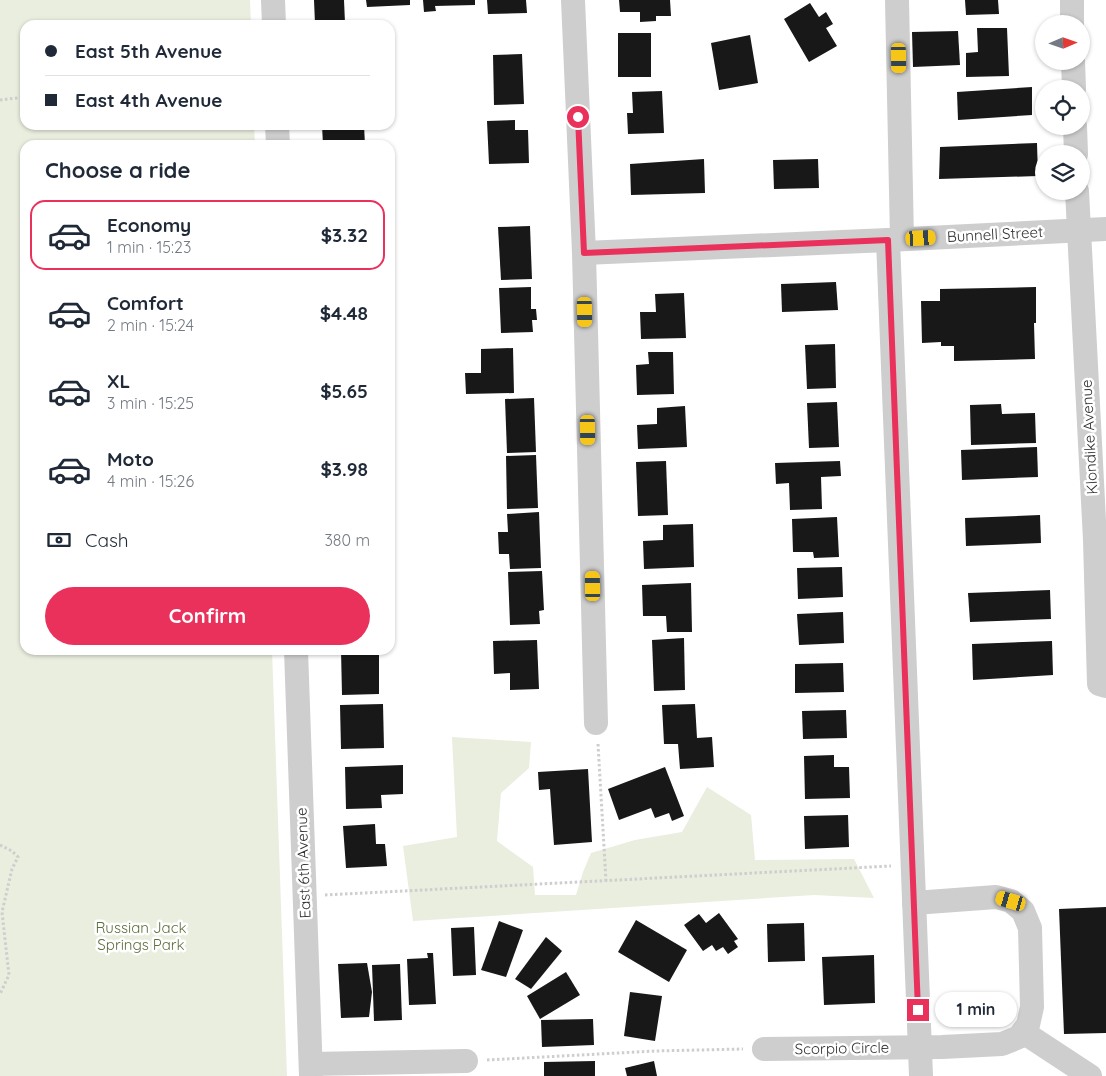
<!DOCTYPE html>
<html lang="en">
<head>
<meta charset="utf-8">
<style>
	body { margin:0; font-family:Quicksand,sans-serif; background:#f2f2f3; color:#1f2937; height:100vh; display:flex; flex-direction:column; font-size:19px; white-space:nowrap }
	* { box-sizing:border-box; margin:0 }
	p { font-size:16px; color:#747a83 }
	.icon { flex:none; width:28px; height:28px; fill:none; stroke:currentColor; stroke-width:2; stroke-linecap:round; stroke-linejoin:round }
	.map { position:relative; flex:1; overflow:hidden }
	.side { position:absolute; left:20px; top:140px; width:375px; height:515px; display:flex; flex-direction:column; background:#fff; border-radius:15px; box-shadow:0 1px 4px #0004 }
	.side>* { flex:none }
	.guide { position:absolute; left:20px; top:20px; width:375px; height:110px; border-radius:15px; box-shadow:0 1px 4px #0004; display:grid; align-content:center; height:110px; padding:0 25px; background:#fff }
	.needle { width:32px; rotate:88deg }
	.tools { position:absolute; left:1035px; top:15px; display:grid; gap:10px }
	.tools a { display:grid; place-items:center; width:55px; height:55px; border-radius:50%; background:#fff; box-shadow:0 1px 4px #0004; font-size:25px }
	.end { position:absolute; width:22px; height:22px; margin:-11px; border:6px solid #e9315c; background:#fff; box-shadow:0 0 0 2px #fff }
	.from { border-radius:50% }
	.bubble { position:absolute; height:35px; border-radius:18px; background:#fff; box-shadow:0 1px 4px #0004; font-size:16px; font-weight:800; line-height:35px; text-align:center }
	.car { position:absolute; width:15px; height:30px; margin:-15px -8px; border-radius:6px; box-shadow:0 0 4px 1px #0007; background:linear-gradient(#f5c518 24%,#345 0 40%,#f5c518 0 76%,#345 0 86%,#f5c518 0) }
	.guide b { display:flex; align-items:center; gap:18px; height:48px; font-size:19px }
	.guide b+b { border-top:1px solid #e0e1e3 }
	.guide i { width:12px; height:12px; background:#1f2937 }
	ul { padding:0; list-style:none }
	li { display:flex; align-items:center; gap:15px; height:70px; margin:0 10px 8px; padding:0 15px; border:2px solid transparent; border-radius:15px }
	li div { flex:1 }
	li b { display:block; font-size:19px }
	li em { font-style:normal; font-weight:800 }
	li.on { border-color:#e9315c }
	li>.icon { width:45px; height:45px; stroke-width:1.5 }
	h2 { padding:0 25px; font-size:22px; line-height:60px }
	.pay { display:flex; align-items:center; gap:12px; height:55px; padding:0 25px; font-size:19px }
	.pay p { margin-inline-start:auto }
	.cta { display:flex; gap:10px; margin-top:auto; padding:10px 25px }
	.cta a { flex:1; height:58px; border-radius:30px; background:#e9315c; color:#fff; font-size:20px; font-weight:800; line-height:58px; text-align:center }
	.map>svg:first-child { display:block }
</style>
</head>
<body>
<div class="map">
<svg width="1106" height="1076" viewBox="0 0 1106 1076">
	<rect width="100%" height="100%" fill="#fff"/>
	<!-- green -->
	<g fill="#e9eedf">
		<polygon points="0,0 250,0 251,25 25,25 25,125 254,125 255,145 25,145 25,650 272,650 287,1076 0,1076"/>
		<polygon points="452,737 531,742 529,768 501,793 497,841 533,867 535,895 576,895 583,872 591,853 635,840 682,832 707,787 751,815 755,860 854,859 874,898 814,895 413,921 403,846 457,837"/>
	</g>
	<!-- building -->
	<g fill="#181818">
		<polygon points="314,0 344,0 345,23 315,24"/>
		<polygon points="366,0 410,0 410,5 367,7"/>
		<polygon points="423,0 475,0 475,5 435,6 436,11 424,12"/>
		<polygon points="487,0 526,0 527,13 488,14"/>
		<polygon points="619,0 670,0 671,16 656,16 656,21 640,22 640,12 620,12"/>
		<polygon points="965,0 998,0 999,14 966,15"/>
		<polygon points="810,3 819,17 826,12 833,24 826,28 837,46 809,62 784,19"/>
		<polygon points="977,28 1007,28 1009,76 966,77 966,53 978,52"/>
		<polygon points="958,31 960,65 913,67 912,32"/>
		<rect x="618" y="33" width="33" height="44"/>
		<polygon points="750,35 758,83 719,90 711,43"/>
		<polygon points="522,54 524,104 494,105 493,55"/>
		<polygon points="1032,87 1032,115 958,120 957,92"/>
		<polygon points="662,91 664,133 628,134 627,113 633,113 632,92"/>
		<polygon points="515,120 515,130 528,130 529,163 489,164 487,121"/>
		<polygon points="322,125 364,125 365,145 323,145"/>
		<polygon points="1037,143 1038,176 939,179 940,147"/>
		<polygon points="704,159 705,193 631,195 630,164"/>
		<polygon points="818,159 819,188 774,189 773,160"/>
		<polygon points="530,226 532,279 501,280 498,227"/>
		<polygon points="836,282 838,310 782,312 781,284"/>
		<polygon points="531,287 531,309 536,309 537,320 532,320 533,332 501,333 499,288"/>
		<polygon points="1036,287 1036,323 1034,323 1035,359 954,361 954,346 941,346 941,342 922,343 921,301 940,301 940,289"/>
		<polygon points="684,293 686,338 641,339 640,312 656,312 655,294"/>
		<polygon points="835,344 836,388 807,389 805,345"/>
		<polygon points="513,348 514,393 466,394 465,373 481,373 481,349"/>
		<polygon points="648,352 673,352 674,394 637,395 636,365 649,364"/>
		<polygon points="534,398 536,452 507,453 505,399"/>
		<polygon points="837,402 839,447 809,448 807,403"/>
		<polygon points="1001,404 1002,414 1035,413 1036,443 971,445 970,405"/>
		<polygon points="685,406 687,447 638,449 637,425 657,424 657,408"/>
		<polygon points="1037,447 1038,477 962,480 961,450"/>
		<polygon points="536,455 538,508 507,509 506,456"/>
		<polygon points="666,461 668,515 638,516 636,462"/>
		<polygon points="840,461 841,476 821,477 822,509 790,510 789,483 776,484 775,463"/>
		<polygon points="539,512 541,568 510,569 509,554 499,554 498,532 508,532 507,514"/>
		<polygon points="1040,515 1041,543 966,546 965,518"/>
		<polygon points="837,517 839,557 814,558 813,552 793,552 792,519"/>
		<polygon points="693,524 694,567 644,569 643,541 663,540 663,525"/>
		<polygon points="842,567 843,597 798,599 797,568"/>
		<polygon points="542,571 544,610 539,611 540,624 510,625 508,572"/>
		<polygon points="691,583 692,632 667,632 666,616 643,616 642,585"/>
		<polygon points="1050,590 1051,619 970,622 968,593"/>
		<polygon points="843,612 844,643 799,645 797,614"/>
		<polygon points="684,638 685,690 654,691 652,640"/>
		<polygon points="537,640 539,689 510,690 510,673 494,674 493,641"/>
		<polygon points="1052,641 1053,675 973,680 972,644"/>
		<polygon points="341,650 379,650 379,694 342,695"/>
		<polygon points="843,663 844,692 795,693 795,664"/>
		<polygon points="383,704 384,748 341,749 340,705"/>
		<polygon points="695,704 697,738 712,737 714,767 680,769 678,744 664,744 662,705"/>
		<polygon points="846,710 847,738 803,739 802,711"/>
		<polygon points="834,755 834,767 849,767 850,798 805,799 804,756"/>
		<polygon points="403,765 403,794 381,795 382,808 346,809 345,767"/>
		<polygon points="665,767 684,816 672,821 669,813 655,818 651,808 619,820 608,789"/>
		<polygon points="588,769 592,842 554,845 550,789 539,790 538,772"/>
		<polygon points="848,815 849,847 805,849 804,816"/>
		<polygon points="375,824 376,844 385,844 387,866 346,868 343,826"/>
		<polygon points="1106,907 1106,1033 1064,1034 1059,909"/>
		<polygon points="719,913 738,939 734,941 738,947 728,954 723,947 716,951 712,945 703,951 684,925 699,914 706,923"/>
		<polygon points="636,920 687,950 669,982 618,952"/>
		<polygon points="499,921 523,930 506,977 481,970"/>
		<polygon points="804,923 805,961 768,962 767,924"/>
		<polygon points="474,927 476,975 453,976 451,928"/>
		<polygon points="546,937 562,951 531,989 515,979"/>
		<polygon points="427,953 433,953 436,1004 409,1005 407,959 428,958"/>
		<polygon points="874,955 875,1003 824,1005 822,957"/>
		<polygon points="367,963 372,992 369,1017 341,1018 338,964"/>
		<polygon points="400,964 402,1020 374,1021 372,965"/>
		<polygon points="566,972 580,995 540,1019 527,996"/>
		<polygon points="630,992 662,996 655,1041 624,1036"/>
		<polygon points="593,1019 594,1045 542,1047 541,1020"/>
		<polygon points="595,1061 595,1076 544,1076 544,1062"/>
		<polygon points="654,1061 657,1076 627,1076 625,1068"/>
	</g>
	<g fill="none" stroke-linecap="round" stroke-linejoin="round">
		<!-- path -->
		<g stroke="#cecece" stroke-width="3" stroke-dasharray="2.5 2.5" stroke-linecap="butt">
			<polyline points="0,100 25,97"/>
			<polyline points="598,744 606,881"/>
			<polyline points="0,845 12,851 18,857 12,869 2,912 9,975 0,994"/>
			<polyline points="325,895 891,866"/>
			<polyline points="487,1060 655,1051 743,1049"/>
		</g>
		<!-- minor -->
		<g stroke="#cecece" stroke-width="24">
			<polyline points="273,0 274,25"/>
			<polyline points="573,0 584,253 596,723"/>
			<polyline points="897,0 902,239"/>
			<polyline points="1072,0 1072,24"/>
			<polyline points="1073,61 1074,89"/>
			<polyline points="277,125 278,145"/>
			<polyline points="1075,126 1076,154"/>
			<polyline points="1077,191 1095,540 1099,684 1106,686"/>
			<polyline points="888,240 921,1076"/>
			<polyline points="584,253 888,240 1106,229"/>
			<polyline points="296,650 311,1076"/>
			<polyline points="1023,1032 1090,1076"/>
			<polyline points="764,1049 942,1047 1002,1044 1019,1037 1028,1025 1032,1007 1030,928 1023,911 1011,901 996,897 914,903"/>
			<polyline points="311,1064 466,1061"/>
		</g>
	</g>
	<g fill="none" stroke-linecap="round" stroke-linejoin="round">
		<!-- route -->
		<polyline stroke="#e9315c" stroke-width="6" points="578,117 584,253 888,240 918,1010"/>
	</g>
	<g text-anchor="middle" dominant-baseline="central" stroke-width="5" stroke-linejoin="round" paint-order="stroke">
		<!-- street labels -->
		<g font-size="15" fill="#313131" stroke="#fff">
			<text transform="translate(995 234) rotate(-3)">Bunnell Street</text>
			<text transform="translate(1089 437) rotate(-93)">Klondike Avenue</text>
			<text transform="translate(303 863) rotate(-92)">East 6th Avenue</text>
			<text transform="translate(842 1048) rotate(-1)">Scorpio Circle</text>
		</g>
		<!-- park labels -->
		<g font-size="15" fill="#5c6e3c" stroke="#fff">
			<text x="141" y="927">Russian Jack<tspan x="141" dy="17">Springs Park</tspan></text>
		</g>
	</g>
</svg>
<div class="tools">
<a><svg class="needle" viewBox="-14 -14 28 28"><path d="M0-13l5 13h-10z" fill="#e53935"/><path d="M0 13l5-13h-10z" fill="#747a83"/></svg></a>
<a><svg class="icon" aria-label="locate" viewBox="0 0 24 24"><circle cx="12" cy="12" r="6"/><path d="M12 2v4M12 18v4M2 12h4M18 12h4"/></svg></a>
<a><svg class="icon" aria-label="layers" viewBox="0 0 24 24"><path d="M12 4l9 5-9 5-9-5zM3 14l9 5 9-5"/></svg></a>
</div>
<i class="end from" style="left:578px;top:117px"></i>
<i class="end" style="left:918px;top:1010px"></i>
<div class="bubble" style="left:935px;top:992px;width:82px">1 min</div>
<i class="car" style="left:899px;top:58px;rotate:179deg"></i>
<i class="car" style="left:921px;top:238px;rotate:87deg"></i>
<i class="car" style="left:585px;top:312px;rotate:179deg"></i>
<i class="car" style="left:588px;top:430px;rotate:179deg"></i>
<i class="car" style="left:593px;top:586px;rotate:359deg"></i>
<i class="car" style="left:1011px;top:901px;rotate:286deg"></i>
<div class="guide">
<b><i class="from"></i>East 5th Avenue</b>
<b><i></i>East 4th Avenue</b>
</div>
<section class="side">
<h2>Choose a ride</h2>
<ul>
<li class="on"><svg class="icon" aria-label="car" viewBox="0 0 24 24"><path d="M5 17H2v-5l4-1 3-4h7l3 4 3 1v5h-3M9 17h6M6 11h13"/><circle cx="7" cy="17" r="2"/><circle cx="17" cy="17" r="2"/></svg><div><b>Economy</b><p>1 min · 15:23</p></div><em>$3.32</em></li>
<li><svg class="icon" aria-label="car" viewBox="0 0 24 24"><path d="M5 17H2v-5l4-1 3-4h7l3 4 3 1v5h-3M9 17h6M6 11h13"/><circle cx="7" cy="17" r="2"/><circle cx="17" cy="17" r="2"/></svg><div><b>Comfort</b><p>2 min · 15:24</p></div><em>$4.48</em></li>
<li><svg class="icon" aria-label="car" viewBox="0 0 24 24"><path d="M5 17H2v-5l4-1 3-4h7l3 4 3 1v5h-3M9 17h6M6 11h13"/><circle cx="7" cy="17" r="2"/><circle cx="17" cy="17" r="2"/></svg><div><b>XL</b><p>3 min · 15:25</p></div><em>$5.65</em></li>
<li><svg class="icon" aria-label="car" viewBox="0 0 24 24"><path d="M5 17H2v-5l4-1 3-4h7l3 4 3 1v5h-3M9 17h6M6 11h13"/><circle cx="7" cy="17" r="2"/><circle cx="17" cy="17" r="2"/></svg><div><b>Moto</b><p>4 min · 15:26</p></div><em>$3.98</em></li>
</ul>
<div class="pay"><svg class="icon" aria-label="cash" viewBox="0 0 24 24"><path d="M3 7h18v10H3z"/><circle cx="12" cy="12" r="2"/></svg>Cash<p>380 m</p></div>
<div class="cta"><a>Confirm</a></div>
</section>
</div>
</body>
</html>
